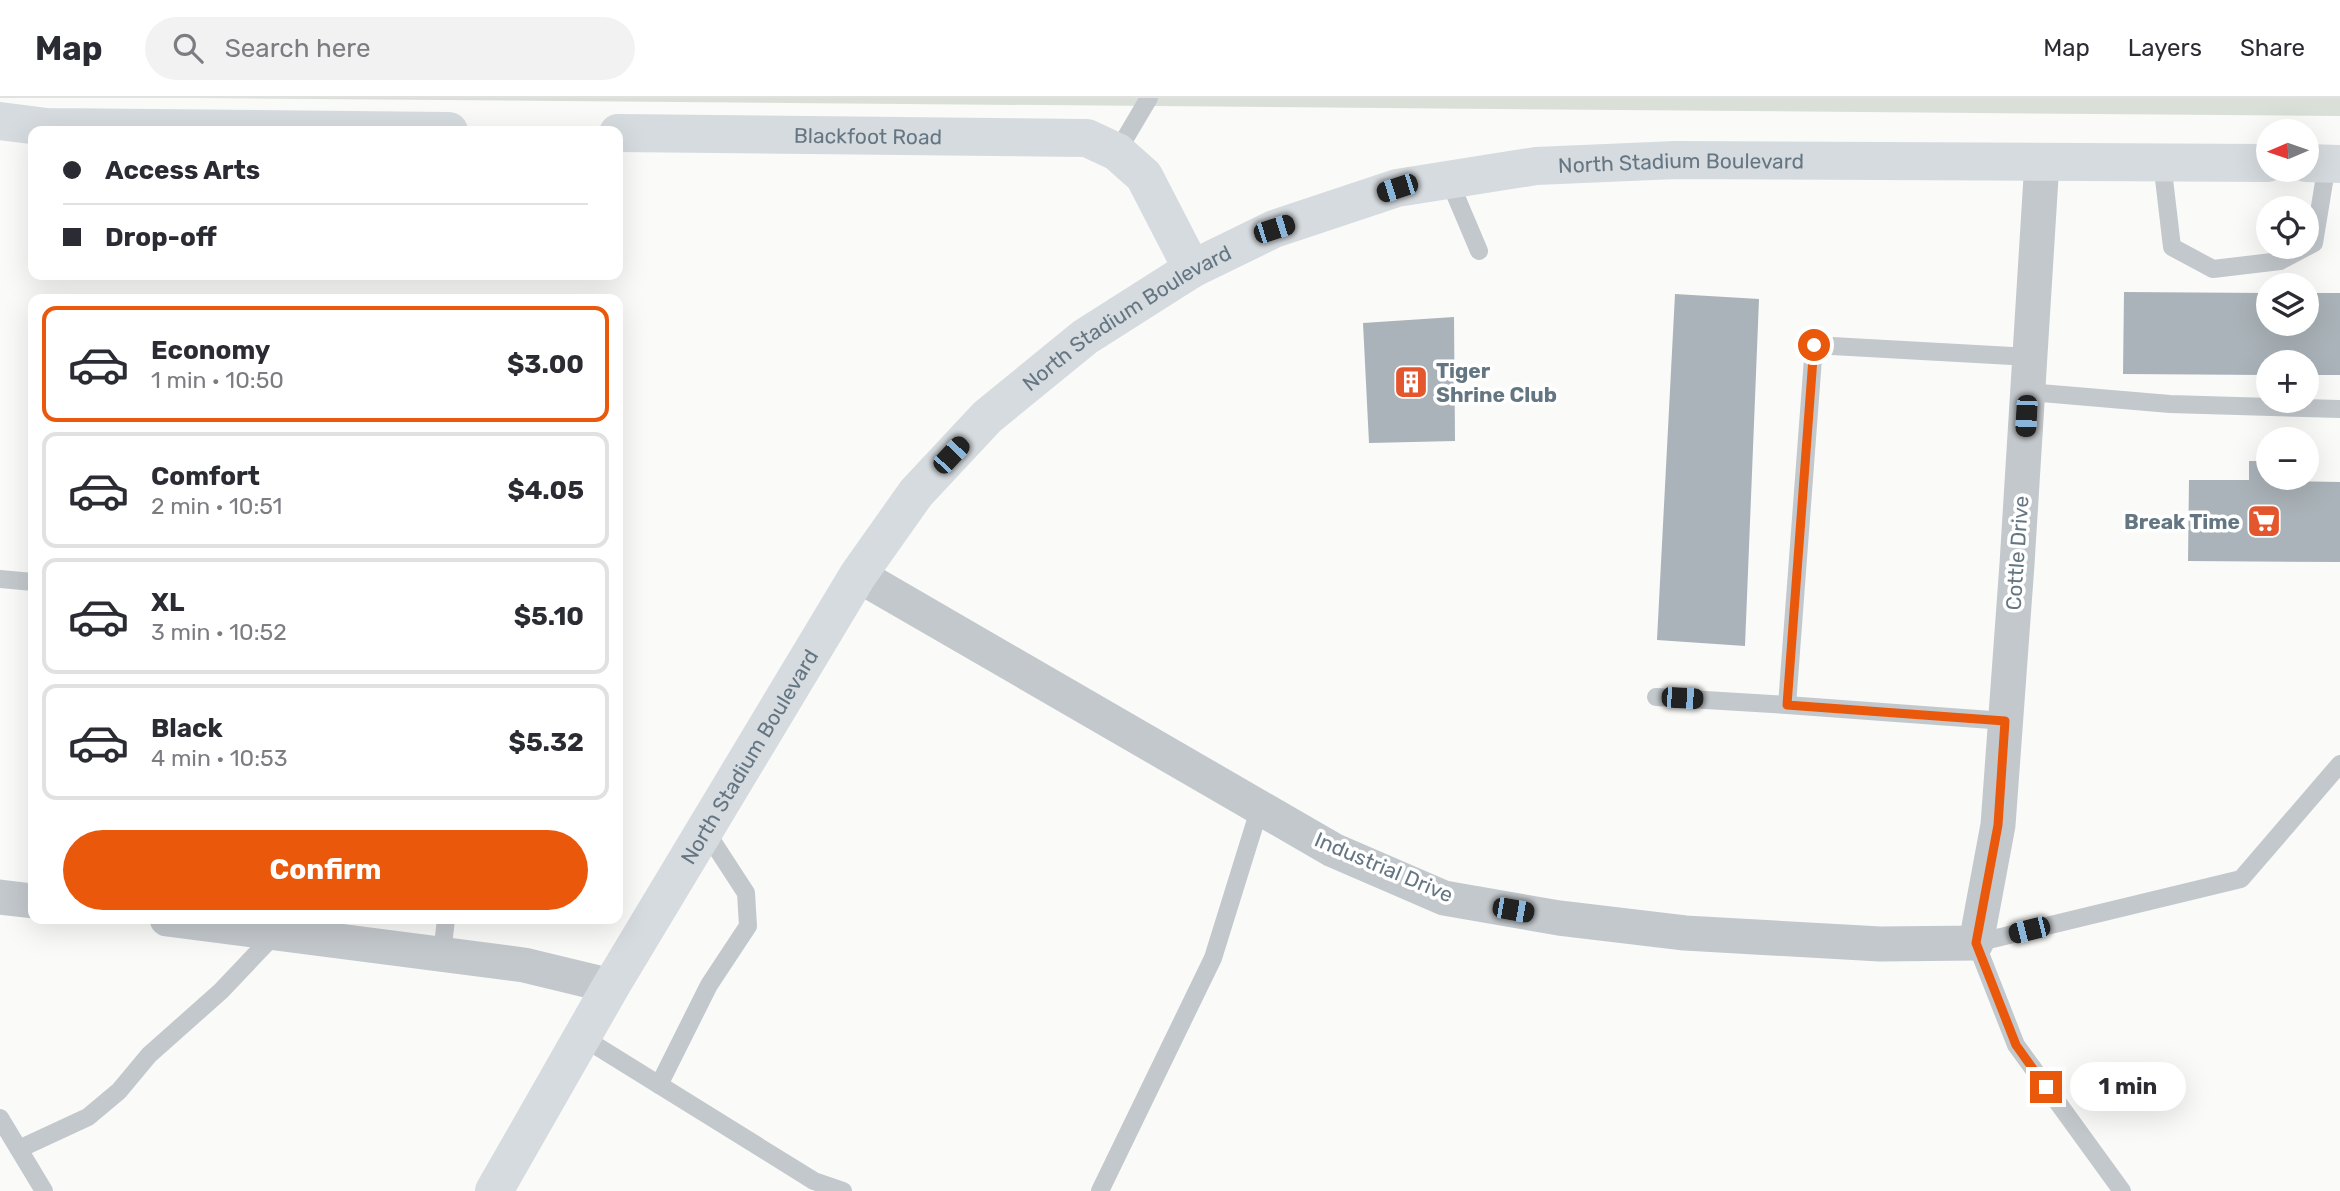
<!DOCTYPE html>
<html lang="en">
<head>
<meta charset="utf-8">
<style>
	body { margin:0; font-family:Rubik,sans-serif; background:#f2f2f3; color:#2b2b33; height:100vh; display:flex; flex-direction:column; font-size:26px; white-space:nowrap }
	* { box-sizing:border-box; margin:0 }
	p { font-size:23px; color:#7c7c81 }
	.icon { flex:none; width:38px; height:38px; fill:none; stroke:currentColor; stroke-width:2; stroke-linecap:round; stroke-linejoin:round }
	.map { position:relative; flex:1; overflow:hidden }
	.drawer { position:absolute; left:28px; top:196px; width:595px; height:630px; display:flex; flex-direction:column; background:#fff; border-radius:14px; box-shadow:0 7px 28px #0002 }
	.drawer>* { flex:none }
	.top-card { position:absolute; left:28px; top:28px; width:595px; height:154px; border-radius:14px; box-shadow:0 7px 28px #0002; display:grid; align-content:center; height:154px; padding:0 35px; background:#fff }
	.needle { width:46px; rotate:268deg }
	.controls { position:absolute; left:2256px; top:21px; display:grid; gap:14px }
	.controls a { display:grid; place-items:center; width:63px; height:63px; border-radius:50%; background:#fff; box-shadow:0 7px 28px #0002; font-size:35px }
	.end { position:absolute; width:32px; height:32px; margin:-16px; border:9px solid #ea580c; background:#fff; box-shadow:0 0 0 4px #fff }
	.from { border-radius:50% }
	.bubble { position:absolute; height:49px; border-radius:24px; background:#fff; box-shadow:0 7px 28px #0002; font-size:23px; font-weight:700; line-height:49px; text-align:center }
	.car { position:absolute; width:21px; height:42px; margin:-21px -10px; border-radius:9px; box-shadow:0 0 5px 2px #0007; background:linear-gradient(#222 24%,#8ab4d8 0 40%,#222 0 76%,#8ab4d8 0 86%,#222 0) }
	.top-card b { display:flex; align-items:center; gap:24px; height:66px; font-size:26px }
	.top-card b+b { border-top:2px solid #e1e1e2 }
	.top-card i { width:18px; height:18px; background:#2b2b33 }
	ul { padding:12px 0 0; list-style:none }
	li { display:flex; align-items:center; gap:21px; height:116px; margin:0 14px 10px; padding:0 21px; border:4px solid #e1e1e2; border-radius:14px }
	li div { flex:1 }
	li b { display:block; font-size:26px }
	li em { font-style:normal; font-weight:700 }
	li.selected { border-color:#ea580c }
	li>.icon { width:63px; height:63px; stroke-width:1.5 }
	.action { display:flex; gap:14px; margin-top:auto; padding:14px 35px }
	.action a { flex:1; height:80px; border-radius:42px; background:#ea580c; color:#fff; font-size:28px; font-weight:700; line-height:80px; text-align:center }
	header { display:flex; align-items:center; gap:42px; box-sizing:border-box; height:98px; padding:0 35px; background:#fff; border-bottom:2px solid #e1e1e2 }
	header strong { font-size:33px }
	nav { display:flex; gap:38px; margin-inline-start:auto; font-size:24px }
	.search { width:490px; height:63px; background:#f2f2f3; display:flex; align-items:center; gap:18px; box-sizing:border-box; padding:0 24px; border-radius:38px; color:#7c7c81; font-size:26px }
	.map>svg:first-child { display:block }
</style>
</head>
<body>
<header>
<strong>Map</strong>
<div class="search"><svg class="icon" aria-label="search" viewBox="0 0 24 24"><circle cx="10" cy="10" r="6"/><path d="M15 15l6 6"/></svg>Search here</div>
<nav><a>Map</a><a>Layers</a><a>Share</a></nav>
</header>
<div class="map">
<svg width="2340" height="1093" viewBox="0 0 2340 1093">
	<rect width="100%" height="100%" fill="#fafaf8"/>
	<!-- green -->
	<polygon fill="#dadfd7" points="201,0 2340,0 2340,18"/>
	<!-- building -->
	<g fill="#aab3b9">
		<polygon points="2124,194 2268,195 2268,226 2306,226 2306,195 2340,195 2340,277 2306,277 2306,264 2268,264 2268,277 2123,276"/>
		<polygon points="1675,196 1759,201 1745,548 1657,542"/>
		<polygon points="1454,219 1455,343 1369,345 1363,225"/>
		<polygon points="2249,363 2268,363 2268,380 2286,380 2286,383 2340,384 2340,464 2188,463 2189,382 2249,382"/>
	</g>
	<g fill="none" stroke-linecap="round" stroke-linejoin="round">
		<!-- lane -->
		<g stroke="#c3c8cc" stroke-width="18">
			<polyline points="1117,54 1149,0"/>
			<polyline points="2162,64 2172,149 2213,171 2280,163 2314,145 2327,66"/>
			<polyline points="1449,82 1479,153"/>
			<polyline points="2028,294 2170,306 2340,311"/>
			<polyline points="0,481 33,484"/>
			<polyline points="1656,599 1787,607"/>
			<polyline points="2005,623 1787,607 1814,247 2030,259"/>
			<polyline points="442,856 446,821"/>
			<polyline points="582,939 814,1083 843,1093"/>
			<polyline points="659,987 709,887 748,828 746,795 705,732"/>
			<polyline points="0,1020 44,1093"/>
			<polyline points="19,1051 88,1019 119,993 149,957 221,893 276,835"/>
			<polyline points="1100,1093 1213,860 1260,709"/>
			<polyline points="2122,1093 2016,947 1976,845 2241,781 2340,666"/>
		</g>
		<!-- street -->
		<g stroke="#c3c8cc" stroke-width="35">
			<polyline points="858,477 1333,752 1444,800 1559,820 1685,835 1880,846 1976,845 1998,727 2017,466 2042,63"/>
			<polyline points="0,799 33,803"/>
			<polyline points="167,821 524,867 611,888"/>
		</g>
		<!-- secondary -->
		<g stroke="#d6dbdf" stroke-width="38">
			<polyline points="0,23 47,29 449,33"/>
			<path id="s1" d="M618,35l469,5 30,14 27,24 48,93"/>
			<polyline points="2306,65 2340,66"/>
			<path id="s2" d="M494,1093l117,-205 247,-411 58,-82 71,-76 98,-80 107,-68 82,-40 123,-41 139,-22 140,-6 592,3"/>
		</g>
	</g>
	<g fill="none" stroke-linecap="round" stroke-linejoin="round">
		<!-- route -->
		<polyline stroke="#ea580c" stroke-width="9" points="1814,247 1787,607 2005,623 1998,727 1976,845 2016,947 2046,989"/>
	</g>
	<!-- icons -->
	<defs>
		<g id="building-square" transform="scale(1.75)"><rect x="-9" y="-9" width="18" height="18" rx="4" fill="#e4572e" stroke="#fff"/><path d="M-4-6H4V6H1V3H-1V6H-4ZM-2.5-4.3h1.7v1.8h-1.7ZM.8-4.3h1.7v1.8H.8ZM-2.5-1h1.7V.8h-1.7ZM.8-1h1.7V.8H.8Z" fill="#fff"/></g>
		<g id="supermarket-square" transform="scale(1.75)"><rect x="-9" y="-9" width="18" height="18" rx="4" fill="#e4572e" stroke="#fff"/><path d="M-6-5.5h2.5l.6 2H6L4.5 2H-2.5L-4.4-4H-6ZM-1.5 3.2a1.3 1.3 0 1 0 .1 0ZM3 3.2a1.3 1.3 0 1 0 .1 0Z" fill="#fff"/></g>
	</defs>
	<g fill-rule="evenodd">
		<use href="#building-square" x="1411" y="284"/>
		<use href="#supermarket-square" x="2264" y="423"/>
	</g>
	<g text-anchor="middle" dominant-baseline="central" stroke-width="7" stroke-linejoin="round" paint-order="stroke">
		<!-- street labels -->
		<g font-size="21" fill="#657683" stroke="#fff">
			<text stroke="none"><textPath href="#s1" startOffset="250">Blackfoot Road</textPath></text>
			<text stroke="none"><textPath href="#s2" startOffset="1680">North Stadium Boulevard</textPath></text>
			<text stroke="none"><textPath href="#s2" startOffset="1092">North Stadium Boulevard</textPath></text>
			<text transform="translate(2017 455) rotate(-86)">Cottle Drive</text>
			<text stroke="none"><textPath href="#s2" startOffset="504">North Stadium Boulevard</textPath></text>
			<text transform="translate(1384 769) rotate(23)">Industrial Drive</text>
		</g>
		<!-- poi labels -->
		<g font-size="21" font-weight="bold" fill="#657683" stroke="#fff" text-anchor="start">
			<text x="1436" y="272">Tiger<tspan x="1436" dy="24">Shrine Club</tspan></text>
			<text x="2240" y="423" text-anchor="end">Break Time</text>
		</g>
	</g>
</svg>
<div class="controls">
<a><svg class="needle" viewBox="-14 -14 28 28"><path d="M0-13l5 13h-10z" fill="#e53935"/><path d="M0 13l5-13h-10z" fill="#7c7c81"/></svg></a>
<a><svg class="icon" aria-label="locate" viewBox="0 0 24 24"><circle cx="12" cy="12" r="6"/><path d="M12 2v4M12 18v4M2 12h4M18 12h4"/></svg></a>
<a><svg class="icon" aria-label="layers" viewBox="0 0 24 24"><path d="M12 4l9 5-9 5-9-5zM3 14l9 5 9-5"/></svg></a>
<a>+</a>
<a>−</a>
</div>
<i class="end from" style="left:1814px;top:247px"></i>
<i class="end" style="left:2046px;top:989px"></i>
<div class="bubble" style="left:2070px;top:964px;width:116px">1 min</div>
<i class="car" style="left:1397px;top:90px;rotate:252deg"></i>
<i class="car" style="left:1274px;top:131px;rotate:72deg"></i>
<i class="car" style="left:2026px;top:318px;rotate:183deg"></i>
<i class="car" style="left:951px;top:357px;rotate:43deg"></i>
<i class="car" style="left:1682px;top:600px;rotate:93deg"></i>
<i class="car" style="left:1513px;top:812px;rotate:100deg"></i>
<i class="car" style="left:2029px;top:832px;rotate:256deg"></i>
<div class="top-card">
<b><i class="from"></i>Access Arts</b>
<b><i></i>Drop-off</b>
</div>
<section class="drawer">
<ul>
<li class="selected"><svg class="icon" aria-label="car" viewBox="0 0 24 24"><path d="M5 17H2v-5l4-1 3-4h7l3 4 3 1v5h-3M9 17h6M6 11h13"/><circle cx="7" cy="17" r="2"/><circle cx="17" cy="17" r="2"/></svg><div><b>Economy</b><p>1 min · 10:50</p></div><em>$3.00</em></li>
<li><svg class="icon" aria-label="car" viewBox="0 0 24 24"><path d="M5 17H2v-5l4-1 3-4h7l3 4 3 1v5h-3M9 17h6M6 11h13"/><circle cx="7" cy="17" r="2"/><circle cx="17" cy="17" r="2"/></svg><div><b>Comfort</b><p>2 min · 10:51</p></div><em>$4.05</em></li>
<li><svg class="icon" aria-label="car" viewBox="0 0 24 24"><path d="M5 17H2v-5l4-1 3-4h7l3 4 3 1v5h-3M9 17h6M6 11h13"/><circle cx="7" cy="17" r="2"/><circle cx="17" cy="17" r="2"/></svg><div><b>XL</b><p>3 min · 10:52</p></div><em>$5.10</em></li>
<li><svg class="icon" aria-label="car" viewBox="0 0 24 24"><path d="M5 17H2v-5l4-1 3-4h7l3 4 3 1v5h-3M9 17h6M6 11h13"/><circle cx="7" cy="17" r="2"/><circle cx="17" cy="17" r="2"/></svg><div><b>Black</b><p>4 min · 10:53</p></div><em>$5.32</em></li>
</ul>
<div class="action"><a>Confirm</a></div>
</section>
</div>
</body>
</html>
